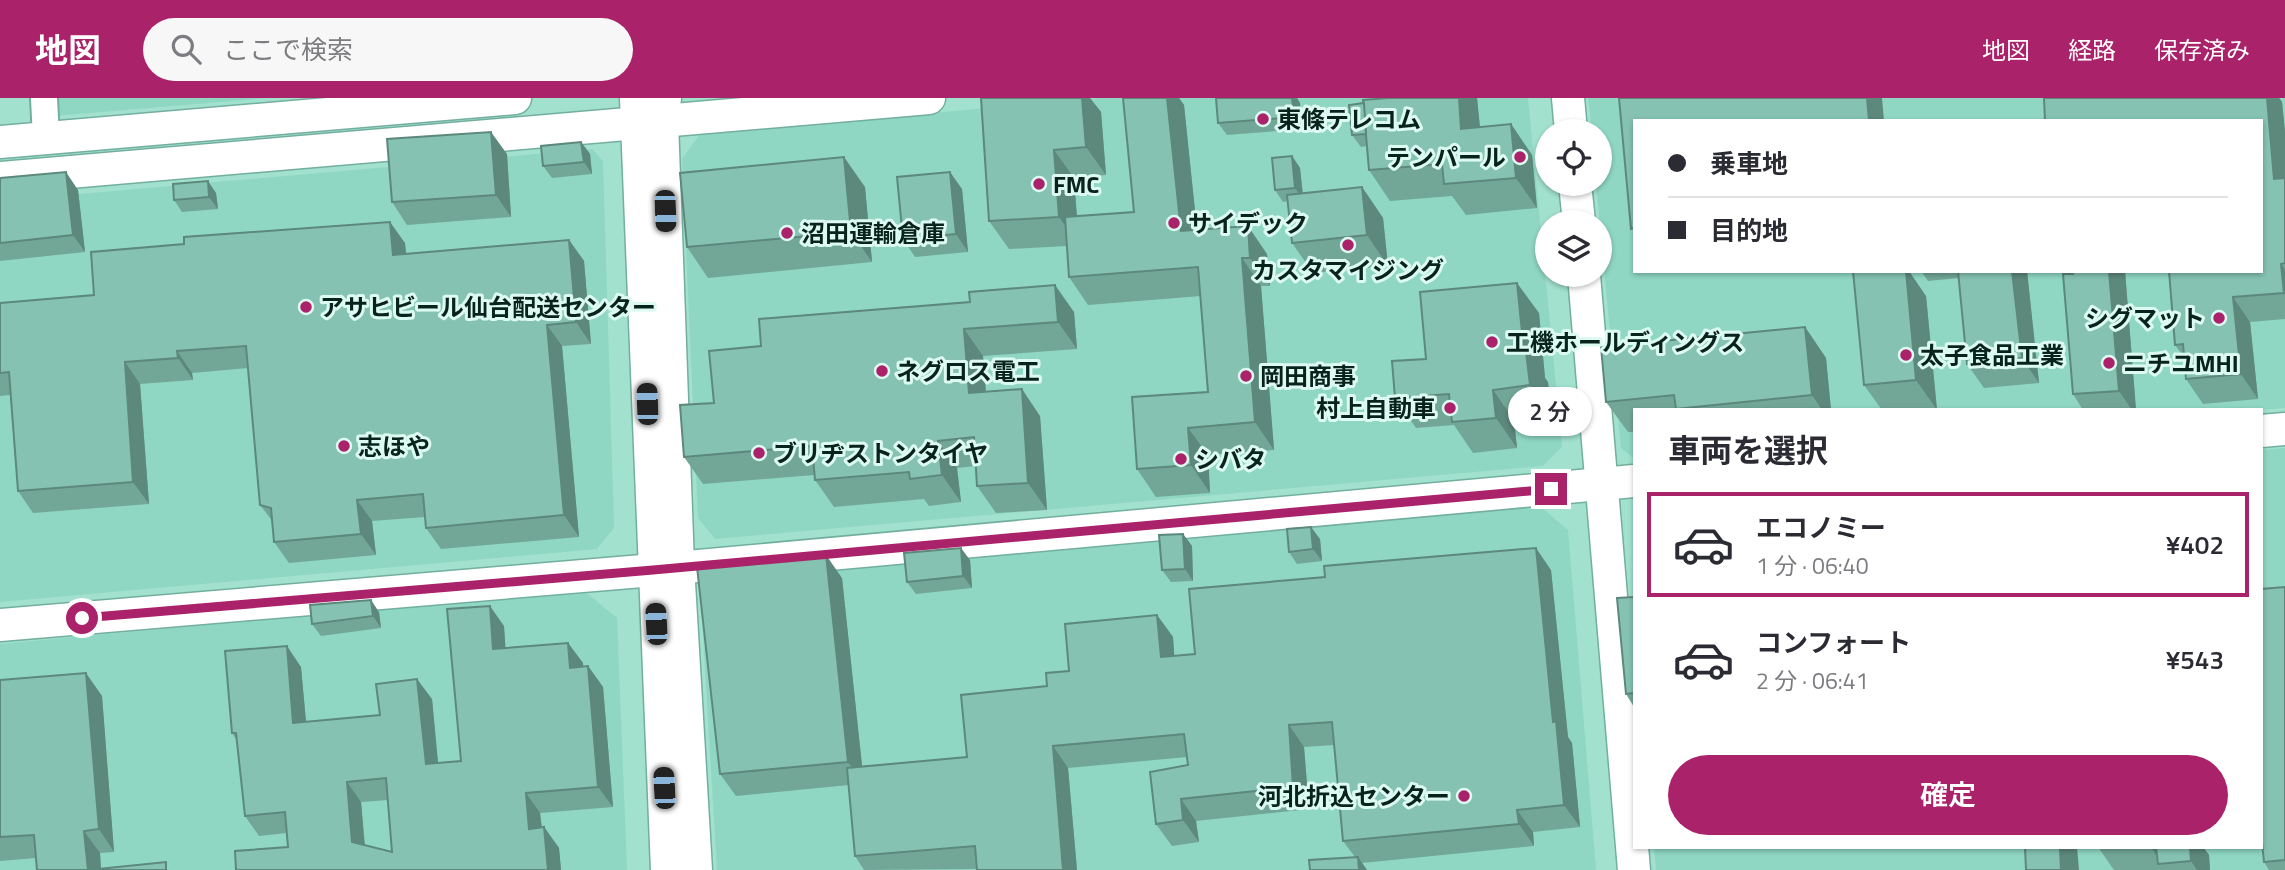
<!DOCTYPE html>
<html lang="ja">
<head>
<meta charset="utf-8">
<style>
	body { margin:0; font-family:"Titillium Web","Noto Sans JP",sans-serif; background:#f7f7f7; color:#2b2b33; height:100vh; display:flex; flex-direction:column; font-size:26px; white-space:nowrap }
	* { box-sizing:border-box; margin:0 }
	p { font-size:23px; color:#7c7c81 }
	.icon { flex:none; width:38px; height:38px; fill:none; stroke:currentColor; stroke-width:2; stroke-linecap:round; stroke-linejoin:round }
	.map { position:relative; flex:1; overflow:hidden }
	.side { position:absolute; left:1633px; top:310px; width:630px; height:441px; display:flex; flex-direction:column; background:#fff; border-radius:0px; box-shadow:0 2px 5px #0004 }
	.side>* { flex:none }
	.hud { position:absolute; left:1633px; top:21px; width:630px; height:154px; border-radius:0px; box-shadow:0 2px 5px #0004; display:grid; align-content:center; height:154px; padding:0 35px; background:#fff }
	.tools { position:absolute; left:1535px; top:21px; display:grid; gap:14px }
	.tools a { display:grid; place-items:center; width:77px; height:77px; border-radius:50%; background:#fff; box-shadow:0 2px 5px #0004; font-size:35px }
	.end { position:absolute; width:32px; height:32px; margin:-16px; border:9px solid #aa2269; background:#fff; box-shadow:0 0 0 4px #fff }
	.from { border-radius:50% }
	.bubble { position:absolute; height:49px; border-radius:24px; background:#fff; box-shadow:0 2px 5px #0004; font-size:23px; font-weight:600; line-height:49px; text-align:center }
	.car { position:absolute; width:21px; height:42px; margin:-21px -10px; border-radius:9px; box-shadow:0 0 5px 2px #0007; background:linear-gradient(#222 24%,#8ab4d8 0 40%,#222 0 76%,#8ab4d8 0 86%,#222 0) }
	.hud b { display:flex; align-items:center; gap:24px; height:66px; font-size:26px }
	.hud b+b { border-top:2px solid #e1e1e2 }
	.hud i { width:18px; height:18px; background:#2b2b33 }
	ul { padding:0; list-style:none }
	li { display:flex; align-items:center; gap:21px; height:105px; margin:0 14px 10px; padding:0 21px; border:4px solid transparent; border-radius:0px }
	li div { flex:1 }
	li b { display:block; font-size:26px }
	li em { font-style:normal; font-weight:600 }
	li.selected { border-color:#aa2269 }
	li>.icon { width:63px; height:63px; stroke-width:1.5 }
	h2 { padding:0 35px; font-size:32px; line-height:84px }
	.primary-button { display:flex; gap:14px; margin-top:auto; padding:14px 35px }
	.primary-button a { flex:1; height:80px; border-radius:42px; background:#aa2269; color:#fff; font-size:28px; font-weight:600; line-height:80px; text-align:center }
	header { display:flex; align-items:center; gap:42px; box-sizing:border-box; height:98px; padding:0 35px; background:#aa2269; color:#fff }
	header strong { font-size:33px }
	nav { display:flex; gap:38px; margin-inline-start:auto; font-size:24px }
	.search { width:490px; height:63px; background:#f7f7f7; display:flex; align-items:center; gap:18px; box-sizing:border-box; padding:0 24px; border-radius:38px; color:#7c7c81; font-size:26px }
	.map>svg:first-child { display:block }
</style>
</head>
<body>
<header>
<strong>地図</strong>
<div class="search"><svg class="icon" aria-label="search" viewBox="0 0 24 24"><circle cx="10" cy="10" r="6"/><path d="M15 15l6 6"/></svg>ここで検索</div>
<nav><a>地図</a><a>経路</a><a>保存済み</a></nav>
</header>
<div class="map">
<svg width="2285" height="772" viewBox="0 0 2285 772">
	<rect width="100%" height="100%" fill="#a2e1ce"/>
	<!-- built -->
	<g fill="#8fd7c3" fill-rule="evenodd">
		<polygon points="54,0 267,0 55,18"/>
		<polygon points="1099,0 1528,0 1562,349 1543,368 715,441 698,420 682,61 700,36"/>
		<path d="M1588,0h697v310l-24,2h-627v48l-13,-10 -25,-264h4v-53h-8zM1634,23h627v150h-627z"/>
		<polygon points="592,51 603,63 614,430 597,451 0,504 0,103"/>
		<polygon points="2285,350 2285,772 1656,772 1654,749 2261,749 2261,352"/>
		<polygon points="1540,408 1568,432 1596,772 717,772 701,504 716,480"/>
		<polygon points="583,492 617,520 627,772 0,772 0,546"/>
	</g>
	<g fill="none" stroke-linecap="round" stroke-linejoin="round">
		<!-- minor casing -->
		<g stroke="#72af9e" stroke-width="30">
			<polyline id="minor" points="44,0 46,40"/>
		</g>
		<!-- tertiary casing -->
		<g stroke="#72af9e" stroke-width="35">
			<g id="tertiary">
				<polyline points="636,0 667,772"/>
				<polyline points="665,0 662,23 678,468 696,772"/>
				<polyline points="1568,0 1571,33"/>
				<polyline points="0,44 515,0"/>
				<polyline points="0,80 929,0"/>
				<polyline points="1575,86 1579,124"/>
				<polyline points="1584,177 1634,772"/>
				<polyline points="2261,333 2285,331"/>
				<polyline points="0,527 654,472 1634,383"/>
			</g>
		</g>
		<!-- minor -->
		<use href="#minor" stroke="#fff" stroke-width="26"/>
		<!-- tertiary -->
		<use href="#tertiary" stroke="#fff" stroke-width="32"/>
	</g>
	<!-- wall -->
	<g fill="#72a798" fill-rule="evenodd">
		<polygon points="981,0 1090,0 1101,14 1106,77 1074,80 1077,118 1134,114 1123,0 1179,0 1184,7 1197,132 1267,156 1270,188 1261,188 1274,352 1208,357 1210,395 1156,399 1137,371 1208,294 1201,198 1088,207 1069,179 1067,148 1009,151 989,123"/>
		<polygon points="1216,0 1297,0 1300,5 1302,31 1227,37 1218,25"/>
		<polygon points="1388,0 1477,0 1480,29 1511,26 1532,57 1537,110 1466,117 1452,98 1390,103 1369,72 1367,48 1361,49 1352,37"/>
		<polygon points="2044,0 2279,0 2282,4 2285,34 2285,221 2250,224 2258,301 2203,306 2186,281 2184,259 2175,247 2261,173"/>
		<polygon points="581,44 590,56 592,76 552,80 543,68"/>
		<polygon points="507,56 511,119 407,127 392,104"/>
		<polygon points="1292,58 1300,70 1303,95 1362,89 1383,120 1388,168 1313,175 1292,145 1288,103 1283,104 1275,92"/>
		<polygon points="0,80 78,92 85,154 0,163"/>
		<polygon points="865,89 872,164 708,180 687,149"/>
		<polygon points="962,91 968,154 915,159 903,141"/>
		<polygon points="216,95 218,111 182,114 174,102"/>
		<polygon points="569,142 584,163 591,246 562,248 579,439 441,451 426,430 425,419 372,423 376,457 289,465 274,444 273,424 260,407 248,270 192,275 193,282 140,286 149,406 33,415 18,393 10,297 0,298 0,205 94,197 405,145 406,156"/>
		<polygon points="1921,173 2027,173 2039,285 1984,290 1967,266 1959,180 1928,183"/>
		<polygon points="2125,173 2136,312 2083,312 2073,296 2073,176"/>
		<polygon points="1926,198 1937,312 1882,312 1864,287"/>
		<polygon points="1074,214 1077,251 983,258 986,294 1040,318 1047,412 996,415 977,388 976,368 957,370 961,404 929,408 924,401 834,409 815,382 814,377 703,386 684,359 714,305 761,248"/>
		<polygon points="1539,215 1545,280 1548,284 1552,317 1514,322 1517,350 1473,355 1454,327 1416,330 1395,300 1426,261"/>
		<polygon points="1805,229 1826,260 1831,312 1634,312 1634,334 1628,334 1606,304"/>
		<polygon points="1183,436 1192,448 1193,483 1171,484 1162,472"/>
		<polygon points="1320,441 1322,463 1297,466 1289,454"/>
		<polygon points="970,462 972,490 916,496 907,484"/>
		<polygon points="1551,472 1568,639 1572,645 1580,729 1533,734 1534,748 1362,765 1367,772 1359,772 1355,759 1343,743 1334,647 1304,649 1309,711 1196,723 1199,744 1172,748 1156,726 1188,667 1187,659 1068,670 1077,772 977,772 977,771 864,772 855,758 849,687 736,698 720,676 842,480 862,668 967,659 1047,588 1157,517 1173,539 1174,558 1195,556"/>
		<polygon points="2285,489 2285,772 2269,772 2264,764"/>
		<polygon points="1634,499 1634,609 1626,596"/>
		<polygon points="379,514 381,530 321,538 312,526"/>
		<path d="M504,528l1,22 63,-5 15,20v4l5,-1 15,21 10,120 -73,6 2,15 2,-1 15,21 2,22 -273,-23 -1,-14 -28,3 -14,-20 -8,-75 -5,-8 69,-66 5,55 74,-7 52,-16 6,64 23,-2zM388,702l4,52 -27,-7 -4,-43z"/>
		<polygon points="0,582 102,598 114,754 100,755 101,770 171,772 37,772 36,760 0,763"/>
		<polygon points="2098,749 2203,749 2209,757 2210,772 2114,772"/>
	</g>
	<!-- shaded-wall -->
	<g fill="#5d887c">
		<polygon points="1082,0 1090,0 1101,14 1106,77 1086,49"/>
		<polygon points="1167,0 1179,0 1184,7 1200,161 1181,133"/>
		<polygon points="1292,0 1297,0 1300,5 1302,31 1294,19"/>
		<polygon points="1459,0 1477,0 1483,61 1461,31"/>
		<polygon points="1867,0 1882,0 1884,23 1869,23"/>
		<polygon points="2267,0 2279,0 2282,4 2285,34 2285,96 2274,81"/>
		<polygon points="1511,26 1532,57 1537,110 1516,80"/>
		<polygon points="491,34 507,56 511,119 496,97"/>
		<polygon points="581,44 590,56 592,76 584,64"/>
		<polygon points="1054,52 1074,80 1079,147 1059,119"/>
		<polygon points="1292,58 1300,70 1303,102 1295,90"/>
		<polygon points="844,59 865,89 872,164 851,134"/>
		<polygon points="66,74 78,92 85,154 73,137"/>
		<polygon points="950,74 962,91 968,154 956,136"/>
		<polygon points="208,83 216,95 218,111 209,99"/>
		<polygon points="1362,89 1383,120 1388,168 1367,137"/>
		<polygon points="390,124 405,145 408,179 393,157"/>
		<polygon points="1248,128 1267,156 1270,188 1250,160"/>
		<polygon points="569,142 584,163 591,246 576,224"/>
		<polygon points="1242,160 1261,188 1274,352 1255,324"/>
		<polygon points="2281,166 2285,171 2285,197 2284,195"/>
		<polygon points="1906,173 1909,173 1926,198 1937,312 1916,282"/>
		<polygon points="2012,173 2027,173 2039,285 2022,260"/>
		<polygon points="2109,173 2125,173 2136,312 2132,312 2119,293"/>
		<polygon points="1517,185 1539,215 1545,280 1548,284 1552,317 1530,287 1524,254"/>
		<polygon points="1055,187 1074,214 1077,251 1058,224"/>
		<polygon points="2233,199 2250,224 2258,301 2241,276"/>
		<polygon points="547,227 562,248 579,439 564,417"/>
		<polygon points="1805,229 1826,260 1831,312 1822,312 1812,297"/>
		<polygon points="964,231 983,258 988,322 969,295"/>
		<polygon points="177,253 192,275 193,282 178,260"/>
		<polygon points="125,264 140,286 149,406 133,384"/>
		<polygon points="1022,291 1040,318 1047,412 1028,385"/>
		<polygon points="1493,292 1514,322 1517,350 1496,320"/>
		<polygon points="1188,330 1208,357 1210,395 1191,367"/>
		<polygon points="938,343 957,370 961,404 942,377"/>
		<polygon points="357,402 372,423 376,457 361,436"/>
		<polygon points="1311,429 1320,441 1322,463 1313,451"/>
		<polygon points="1183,436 1192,448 1193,483 1185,471"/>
		<polygon points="961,450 970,462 972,490 963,478"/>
		<polygon points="1536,450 1551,472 1568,639 1572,645 1580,729 1564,707 1553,624"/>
		<polygon points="826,457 842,480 864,686 848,664"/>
		<polygon points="371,502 379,514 381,530 373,518"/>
		<polygon points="490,508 504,528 507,572 493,551"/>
		<polygon points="1157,517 1173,539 1176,581 1161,559"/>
		<polygon points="568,545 583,565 585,590 570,570"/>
		<polygon points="287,548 301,569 308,646 293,625"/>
		<polygon points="588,568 603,589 613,709 598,689"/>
		<polygon points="86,575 102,598 114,754 99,731"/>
		<polygon points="417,581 432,601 440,686 426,666"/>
		<polygon points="1289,627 1304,649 1309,711 1293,689"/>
		<polygon points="1053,648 1068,670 1077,772 1063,772"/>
		<polygon points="347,684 361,704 366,764 352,744"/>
		<polygon points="526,695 540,715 544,751 529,731"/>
		<polygon points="1181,701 1196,723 1199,744 1183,722"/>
		<polygon points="1517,712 1533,734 1534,748 1519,726"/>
		<polygon points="544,729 559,750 561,772 548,772"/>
		<polygon points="84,733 100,755 101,772 88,772"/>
		<polygon points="2060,749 2077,749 2079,772 2061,772"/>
		<polygon points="2151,749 2165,749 2162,766"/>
		<polygon points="2190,749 2203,749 2209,757 2210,772 2197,772 2191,763"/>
		<polygon points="1358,759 1367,772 1359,772"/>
	</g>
	<!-- building -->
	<g fill="#85c2b1" stroke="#5d887c" stroke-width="2" fill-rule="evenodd">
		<polygon points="981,0 1082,0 1086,49 1054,52 1059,119 989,123"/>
		<polygon points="1123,0 1167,0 1181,133 1248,128 1250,160 1242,160 1255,324 1188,330 1191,367 1137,371 1132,299 1208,294 1198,169 1069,179 1065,119 1134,114"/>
		<polygon points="1216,0 1292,0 1294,19 1218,25"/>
		<polygon points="1388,0 1459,0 1461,31 1511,26 1516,80 1444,86 1442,66 1369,72 1363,2"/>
		<polygon points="1619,0 1867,0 1869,23 1634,23 1634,130 1631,131"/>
		<polygon points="2044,0 2267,0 2274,81 2285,80 2285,165 2281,166 2284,195 2233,199 2241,276 2186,281 2183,246 2175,247 2169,173 2261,173 2261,23 2045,23"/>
		<polygon points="1364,5 1366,36 1352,37 1349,7"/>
		<polygon points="491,34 496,97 392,104 387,41"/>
		<polygon points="581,44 584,64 543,68 541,48"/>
		<polygon points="1292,58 1295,90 1275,92 1272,60"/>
		<polygon points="844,59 851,134 687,149 680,75"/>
		<polygon points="66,74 73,137 0,145 0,80"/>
		<polygon points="950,74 956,136 903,141 897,79"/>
		<polygon points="208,83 209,99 174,102 173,86"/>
		<polygon points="1362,89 1367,137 1292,145 1287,97"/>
		<polygon points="390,124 393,157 569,142 576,224 547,227 564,417 426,430 423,396 357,402 361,436 274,444 271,410 260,407 246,248 177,253 178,260 125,264 133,384 18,393 9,274 0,275 0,205 94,197 91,154 184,146 184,139"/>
		<polygon points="1853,173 1906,173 1916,282 1864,287"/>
		<polygon points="1958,173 2012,173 2022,260 1967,266"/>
		<polygon points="2073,173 2109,173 2119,293 2073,296 2063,176 2073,176"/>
		<polygon points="1517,185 1524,254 1526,254 1530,287 1493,292 1496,320 1452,324 1449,296 1395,300 1392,263 1426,261 1420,194"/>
		<polygon points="1055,187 1058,224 964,231 969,295 1022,291 1028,385 977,388 974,339 938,343 942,377 910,381 909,374 815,382 812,348 684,359 680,307 714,305 709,253 761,248 759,221 970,204 969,194"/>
		<polygon points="1805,229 1812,297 1676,311 1674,297 1606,304 1601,249"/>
		<polygon points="1311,429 1313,451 1289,454 1287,431"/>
		<polygon points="1183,436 1185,471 1162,472 1159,437"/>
		<polygon points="961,450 963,478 907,484 904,455"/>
		<polygon points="1536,450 1553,624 1556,623 1564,707 1517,712 1519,726 1343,743 1332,624 1289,627 1293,689 1181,701 1183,722 1156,726 1150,674 1188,667 1184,636 1053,648 1063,772 977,772 975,748 855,758 847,670 967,659 961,597 1047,588 1046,575 1069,573 1065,526 1157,517 1161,559 1195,556 1189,491 1325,479 1324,468"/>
		<polygon points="826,457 848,664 720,676 697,469"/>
		<polygon points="2285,489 2285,762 2264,764 2261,735 2261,491"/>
		<polygon points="1634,499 1634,595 1626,596 1617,500"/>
		<polygon points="371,502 373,518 312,526 310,507"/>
		<path d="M490,508l3,43 75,-6 2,25 18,-2 10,121 -72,6 3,36 15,-2 4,43h-312l-1,-19 53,-4 -3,-35 -40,4 -9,-83h-4l-7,-82 62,-5 6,77 87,-8 -4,-31 41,-5 9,85 35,-3 -14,-152zM386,680l6,74 -40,-10 -5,-60z"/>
		<polygon points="86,575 99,731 84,733 88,772 166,764 166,772 37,772 34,737 0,739 0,582"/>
		<polygon points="2025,749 2060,749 2061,772 2026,772"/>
		<polygon points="2156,749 2190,749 2191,763 2158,766"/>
		<polygon points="1358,759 1359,772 1310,772 1309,762"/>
	</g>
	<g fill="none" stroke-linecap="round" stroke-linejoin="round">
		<!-- route -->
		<polyline stroke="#aa2269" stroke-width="9" points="82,520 653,472 1551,391"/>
	</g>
	<!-- markers -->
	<g fill="#aa2269" stroke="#dcfaf1" stroke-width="2.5">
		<circle cx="1263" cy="21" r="7"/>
		<circle cx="1520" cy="59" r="7"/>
		<circle cx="1039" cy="86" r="7"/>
		<circle cx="1174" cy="125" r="7"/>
		<circle cx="787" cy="135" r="7"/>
		<circle cx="1348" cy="147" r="7"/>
		<circle cx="306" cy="209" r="7"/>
		<circle cx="2219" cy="220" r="7"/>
		<circle cx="1492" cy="244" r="7"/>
		<circle cx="1906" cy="257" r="7"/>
		<circle cx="2109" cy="265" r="7"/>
		<circle cx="882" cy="273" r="7"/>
		<circle cx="1246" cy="278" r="7"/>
		<circle cx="1450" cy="310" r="7"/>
		<circle cx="344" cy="348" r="7"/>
		<circle cx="759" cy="355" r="7"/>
		<circle cx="1181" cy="361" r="7"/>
		<circle cx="1464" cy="698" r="7"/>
	</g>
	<g text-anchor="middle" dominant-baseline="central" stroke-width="6" stroke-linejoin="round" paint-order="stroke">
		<!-- poi labels -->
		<g font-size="24" font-weight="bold" fill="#08221c" stroke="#dcfaf1" text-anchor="start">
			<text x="1277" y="21">東條テレコム</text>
			<text x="1506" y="59" text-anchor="end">テンパール</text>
			<text x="1053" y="86">FMC</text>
			<text x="1188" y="125">サイデック</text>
			<text x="801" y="135">沼田運輸倉庫</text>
			<text x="1348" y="172" text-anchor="middle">カスタマイジング</text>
			<text x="320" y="209">アサヒビール仙台配送センター</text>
			<text x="2205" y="220" text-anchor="end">シグマット</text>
			<text x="1506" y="244">工機ホールディングス</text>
			<text x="1920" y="257">太子食品工業</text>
			<text x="2123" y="265">ニチユMHI</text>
			<text x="896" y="273">ネグロス電工</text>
			<text x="1260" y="278">岡田商事</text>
			<text x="1436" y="310" text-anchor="end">村上自動車</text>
			<text x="358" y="348">志ほや</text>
			<text x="773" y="355">ブリヂストンタイヤ</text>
			<text x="1195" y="361">シバタ</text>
			<text x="1450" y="698" text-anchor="end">河北折込センター</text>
		</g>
	</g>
</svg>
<div class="tools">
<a><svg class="icon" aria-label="locate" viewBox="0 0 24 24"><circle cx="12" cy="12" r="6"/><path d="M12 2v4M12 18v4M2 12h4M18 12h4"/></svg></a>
<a><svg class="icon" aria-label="layers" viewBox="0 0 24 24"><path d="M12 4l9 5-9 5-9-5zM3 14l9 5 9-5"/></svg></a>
</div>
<i class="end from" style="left:82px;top:520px"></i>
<i class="end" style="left:1551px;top:391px"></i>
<div class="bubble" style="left:1508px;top:289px;width:84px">2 分</div>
<i class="car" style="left:665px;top:113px;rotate:178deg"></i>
<i class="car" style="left:647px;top:306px;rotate:358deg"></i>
<i class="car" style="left:656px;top:526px;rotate:357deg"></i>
<i class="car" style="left:664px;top:690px;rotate:357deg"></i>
<div class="hud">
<b><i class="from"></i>乗車地</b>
<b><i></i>目的地</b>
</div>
<section class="side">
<h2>車両を選択</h2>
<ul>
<li class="selected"><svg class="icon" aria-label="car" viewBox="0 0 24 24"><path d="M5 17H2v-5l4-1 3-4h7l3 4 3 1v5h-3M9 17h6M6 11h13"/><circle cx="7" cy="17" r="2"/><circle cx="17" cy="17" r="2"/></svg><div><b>エコノミー</b><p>1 分 · 06:40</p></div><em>¥402</em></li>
<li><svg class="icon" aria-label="car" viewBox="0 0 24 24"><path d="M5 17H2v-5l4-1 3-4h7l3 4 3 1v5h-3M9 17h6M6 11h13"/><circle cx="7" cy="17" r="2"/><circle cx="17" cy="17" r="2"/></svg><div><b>コンフォート</b><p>2 分 · 06:41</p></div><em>¥543</em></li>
</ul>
<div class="primary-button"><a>確定</a></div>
</section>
</div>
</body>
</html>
